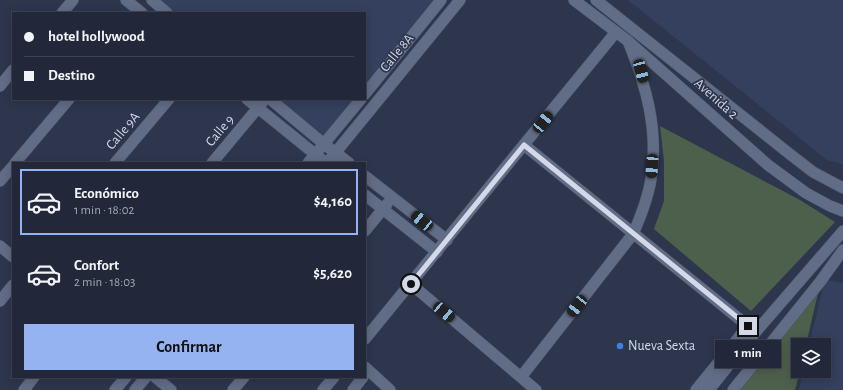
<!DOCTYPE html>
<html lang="es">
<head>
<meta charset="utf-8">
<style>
	body { margin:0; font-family:"Alegreya Sans",sans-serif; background:#2e3445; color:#f1f3f6; height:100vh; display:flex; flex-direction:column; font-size:15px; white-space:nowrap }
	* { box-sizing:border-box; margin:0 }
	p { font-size:13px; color:#a2a6af }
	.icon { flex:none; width:22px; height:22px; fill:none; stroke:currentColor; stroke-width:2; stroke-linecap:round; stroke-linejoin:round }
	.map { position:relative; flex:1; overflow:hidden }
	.drawer { position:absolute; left:12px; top:162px; width:354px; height:216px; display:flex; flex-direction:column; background:#22283a; border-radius:0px; box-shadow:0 2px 10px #0003,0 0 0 1px #3f4454 }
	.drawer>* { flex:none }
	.hud { position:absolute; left:12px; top:12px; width:354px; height:88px; border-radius:0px; box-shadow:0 2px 10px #0003,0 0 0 1px #3f4454; display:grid; align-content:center; height:88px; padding:0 12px; background:#22283a }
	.fabs { position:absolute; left:791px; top:338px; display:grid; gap:8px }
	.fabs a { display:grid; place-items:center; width:40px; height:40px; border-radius:0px; background:#22283a; box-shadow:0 2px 10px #0003,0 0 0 1px #3f4454; font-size:20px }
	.end { position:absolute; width:18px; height:18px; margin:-9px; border:5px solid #d3d9e8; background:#111; box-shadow:0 0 0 2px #111 }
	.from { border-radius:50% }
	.bubble { position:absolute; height:28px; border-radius:0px; background:#22283a; box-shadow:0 2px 10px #0003,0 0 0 1px #3f4454; font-size:13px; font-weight:700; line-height:28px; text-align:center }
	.car { position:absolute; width:12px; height:24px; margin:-12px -6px; border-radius:5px; box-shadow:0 0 3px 1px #0007; background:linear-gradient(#222 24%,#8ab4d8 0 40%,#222 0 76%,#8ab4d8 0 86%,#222 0) }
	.hud b { display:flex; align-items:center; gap:14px; height:38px; font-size:15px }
	.hud b+b { border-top:1px solid #3f4454 }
	.hud i { width:10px; height:10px; background:#f1f3f6 }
	ul { padding:7px 0 0; list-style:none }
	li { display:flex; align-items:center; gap:12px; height:66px; margin:0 8px 6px; padding:0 4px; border:2px solid transparent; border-radius:0px }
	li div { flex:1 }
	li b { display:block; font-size:15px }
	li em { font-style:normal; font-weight:700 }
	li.on { border-color:#95b2f1 }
	li>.icon { width:36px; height:36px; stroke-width:1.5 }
	.cta { display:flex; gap:8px; margin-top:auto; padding:8px 12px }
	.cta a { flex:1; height:46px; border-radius:0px; background:#95b2f1; color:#111; font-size:16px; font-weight:700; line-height:46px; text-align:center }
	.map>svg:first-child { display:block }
</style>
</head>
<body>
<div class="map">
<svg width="843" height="390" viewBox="0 0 843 390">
	<rect width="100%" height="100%" fill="#2d364d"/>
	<!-- built -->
	<g fill="#34405d">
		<polygon points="158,0 436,0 365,86 365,13 173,13"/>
		<polygon points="628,0 843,0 843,164 827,160"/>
		<polygon points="275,99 355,99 322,139"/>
		<polygon points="825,280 843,283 843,390 799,390 803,371 824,371 824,345 809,345"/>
	</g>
	<!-- green -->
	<g fill="#4d604b">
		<polygon points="660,126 800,200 835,222 751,311 654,229 664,201 664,161"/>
		<polygon points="818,293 806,345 798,345 798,371 800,371 795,390 738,390"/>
	</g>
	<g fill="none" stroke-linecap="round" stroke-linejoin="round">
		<!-- minor casing -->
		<g stroke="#4a5265" stroke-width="12">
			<g id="minor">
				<polyline points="126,0 142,13"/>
				<polyline points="152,0 167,13"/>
				<polyline points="62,13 73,0"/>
				<polyline points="0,86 13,70"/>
				<polyline points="365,94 441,0"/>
				<polyline points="247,99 326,163"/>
				<polyline points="270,99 324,144 349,163"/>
				<polyline points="524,145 748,326 696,390"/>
				<polyline points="15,163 69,99"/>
				<polyline points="115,163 169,99"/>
				<polyline points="212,163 262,103"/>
				<polyline points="308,163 361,99"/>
				<polyline points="327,163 460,0"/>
				<polyline points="365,176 447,240"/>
				<polyline points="0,181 13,166"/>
				<polyline points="365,195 437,252"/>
				<polyline points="365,231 387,204"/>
				<polyline points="0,246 13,257"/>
				<polyline points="411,284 536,390"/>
				<polyline points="0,301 13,285"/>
				<polyline points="365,339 616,32"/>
				<polyline points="365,367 390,390"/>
				<polyline points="155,377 171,390"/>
				<path d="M521,377l112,-143c8,-18 15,-36 18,-55 8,-49 -5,-94 -23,-138"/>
				<polyline points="24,390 34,377"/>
				<polyline points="115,390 126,377"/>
				<polyline points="135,390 146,377"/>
				<polyline points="233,390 244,377"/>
				<polyline points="323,390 334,377"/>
				<polyline points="353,390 363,377"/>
				<polyline points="709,390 747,342 843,231"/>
				<polyline points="733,390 820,282 843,250"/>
			</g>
		</g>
		<!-- tertiary casing -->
		<g stroke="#4a5265" stroke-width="12">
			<g id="tertiary">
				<polyline points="574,0 628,41 768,165 806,193 830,206 843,211"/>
				<polyline points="596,0 791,155 813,172 843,188"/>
			</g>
		</g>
		<!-- minor -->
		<use href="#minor" stroke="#616c86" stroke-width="11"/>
		<!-- tertiary -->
		<use href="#tertiary" stroke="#616c86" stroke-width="11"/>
	</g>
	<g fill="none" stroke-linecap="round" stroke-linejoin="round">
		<!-- route -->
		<polyline stroke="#d3d9e8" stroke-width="5" points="411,284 524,145 748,326"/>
	</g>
	<!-- markers -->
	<circle fill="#3f7fe0" stroke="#2d364d" stroke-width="1.5" cx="620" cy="346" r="4"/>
	<g text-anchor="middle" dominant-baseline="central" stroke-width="3.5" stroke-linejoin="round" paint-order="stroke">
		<!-- street labels -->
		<g font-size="14" fill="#d3d9e8" stroke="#2d364d">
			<text transform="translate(397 53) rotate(-51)">Calle 8A</text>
			<text transform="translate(716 99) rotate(42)">Avenida 2</text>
			<text transform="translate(123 131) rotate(-50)">Calle 9A</text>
			<text transform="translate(220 131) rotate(-50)">Calle 9</text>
		</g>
		<!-- poi labels -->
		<g font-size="14" fill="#d3d9e8" stroke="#2d364d" text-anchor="start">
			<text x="628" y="346">Nueva Sexta</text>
		</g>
	</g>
</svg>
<div class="fabs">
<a><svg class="icon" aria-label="layers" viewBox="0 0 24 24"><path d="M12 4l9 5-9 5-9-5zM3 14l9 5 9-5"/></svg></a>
</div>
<i class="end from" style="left:411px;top:284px"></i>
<i class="end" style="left:748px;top:326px"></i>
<div class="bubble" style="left:715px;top:340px;width:66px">1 min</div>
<i class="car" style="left:641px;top:71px;rotate:165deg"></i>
<i class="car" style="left:543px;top:122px;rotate:39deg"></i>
<i class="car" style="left:652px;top:166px;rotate:184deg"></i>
<i class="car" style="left:422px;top:221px;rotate:309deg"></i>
<i class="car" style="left:577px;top:306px;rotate:218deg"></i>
<i class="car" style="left:444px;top:312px;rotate:130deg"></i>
<div class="hud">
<b><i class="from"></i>hotel hollywood</b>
<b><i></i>Destino</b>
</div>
<section class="drawer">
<ul>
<li class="on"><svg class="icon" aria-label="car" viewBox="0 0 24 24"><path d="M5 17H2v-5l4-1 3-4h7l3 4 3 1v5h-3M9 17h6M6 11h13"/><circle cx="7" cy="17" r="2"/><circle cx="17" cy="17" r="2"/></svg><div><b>Económico</b><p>1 min · 18:02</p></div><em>$4,160</em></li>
<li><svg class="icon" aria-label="car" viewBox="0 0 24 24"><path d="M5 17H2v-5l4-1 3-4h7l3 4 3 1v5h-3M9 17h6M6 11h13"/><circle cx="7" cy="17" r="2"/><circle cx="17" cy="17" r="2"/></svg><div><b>Confort</b><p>2 min · 18:03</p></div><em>$5,620</em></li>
</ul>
<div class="cta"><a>Confirmar</a></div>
</section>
</div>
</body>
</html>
